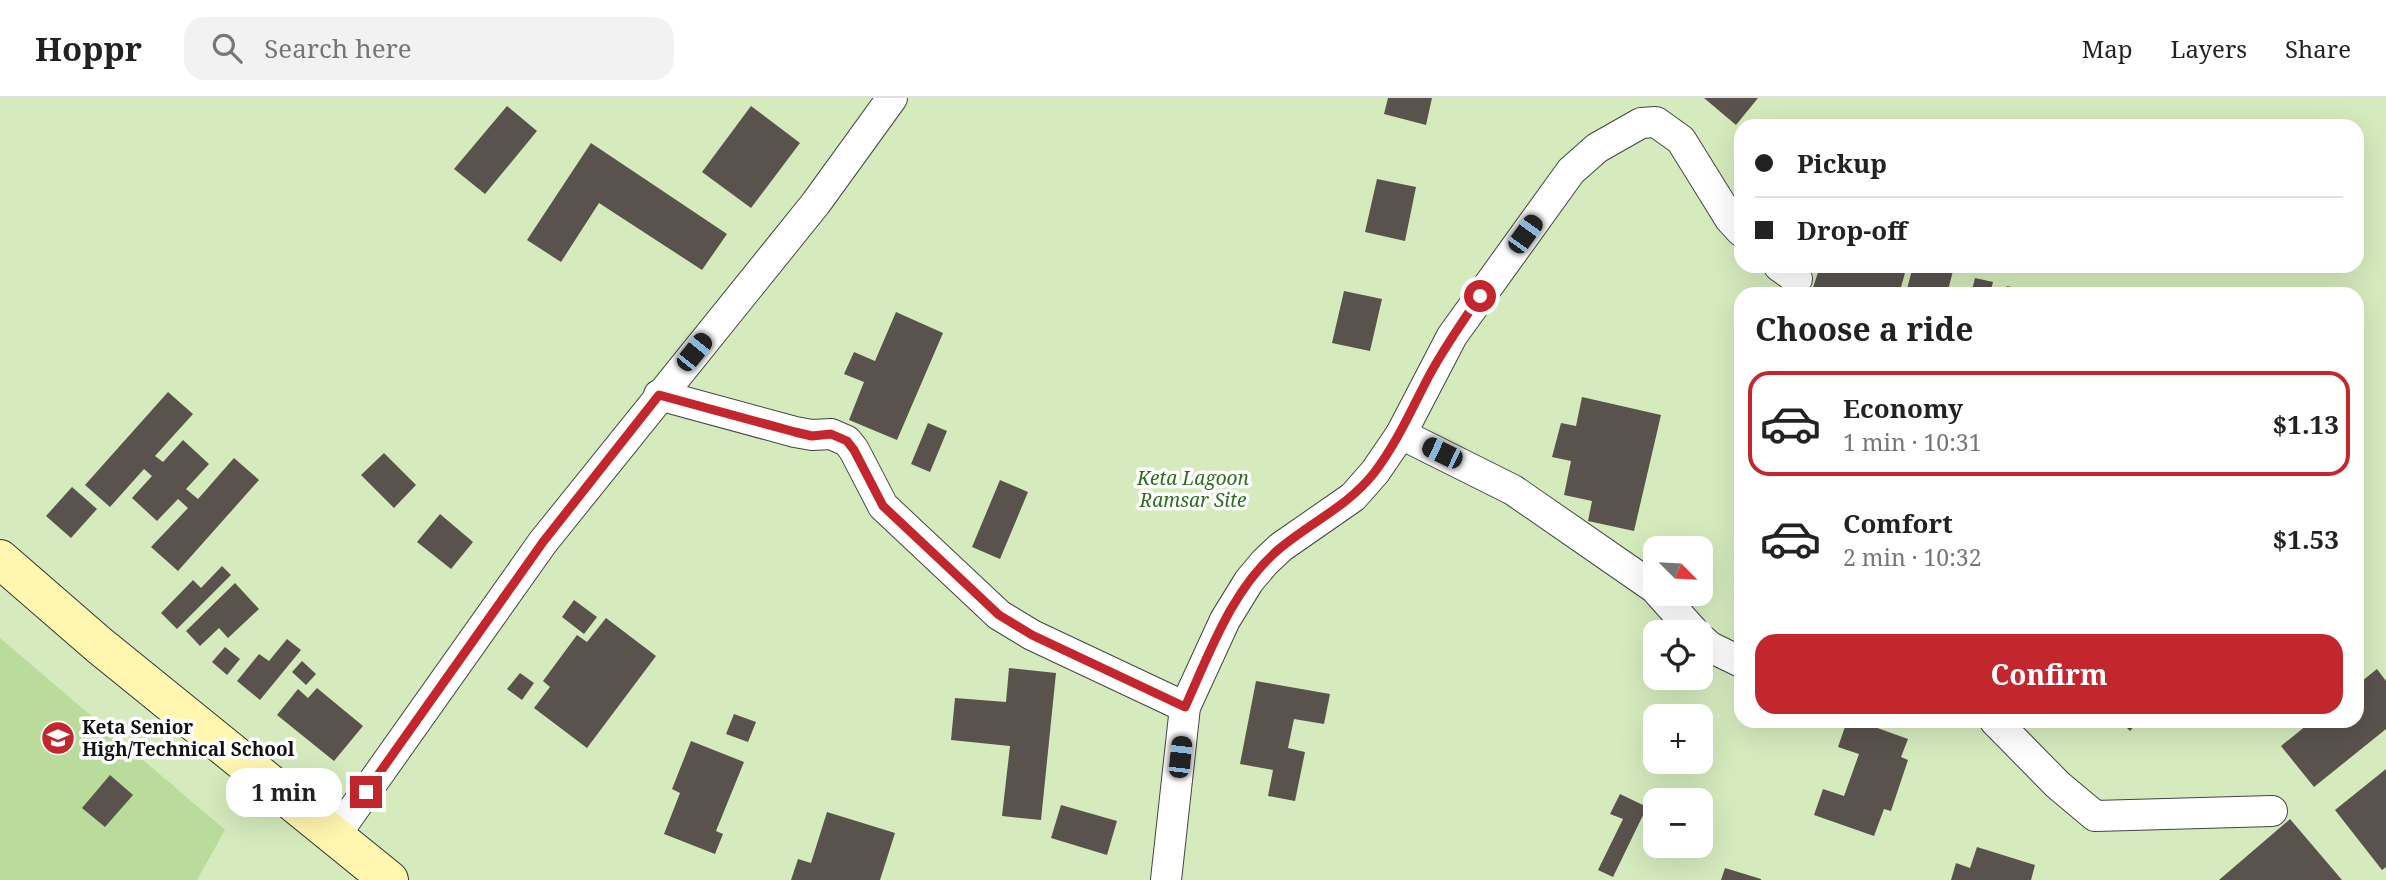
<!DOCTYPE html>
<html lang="en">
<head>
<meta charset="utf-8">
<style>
	body { margin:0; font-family:"Noto Serif",serif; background:#f2f2f2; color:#222; height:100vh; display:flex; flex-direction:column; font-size:26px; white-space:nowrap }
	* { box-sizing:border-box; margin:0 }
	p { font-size:23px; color:#767676 }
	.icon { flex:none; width:38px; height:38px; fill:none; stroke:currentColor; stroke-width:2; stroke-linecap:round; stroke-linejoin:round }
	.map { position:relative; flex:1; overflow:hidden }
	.drawer { position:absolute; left:1734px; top:189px; width:630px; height:441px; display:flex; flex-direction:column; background:#fff; border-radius:21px; box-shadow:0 7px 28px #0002 }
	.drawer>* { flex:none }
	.top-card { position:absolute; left:1734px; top:21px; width:630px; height:154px; border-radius:21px; box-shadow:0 7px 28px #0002; display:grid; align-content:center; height:154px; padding:0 21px; background:#fff }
	.needle { width:46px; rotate:114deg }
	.controls { position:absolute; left:1643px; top:438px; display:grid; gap:14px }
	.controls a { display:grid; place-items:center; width:70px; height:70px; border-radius:14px; background:#fff; box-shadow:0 7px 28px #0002; font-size:35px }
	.end { position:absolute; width:32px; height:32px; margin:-16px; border:9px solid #c4262e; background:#fff; box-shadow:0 0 0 4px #fff }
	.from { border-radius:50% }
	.bubble { position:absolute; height:49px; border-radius:21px; background:#fff; box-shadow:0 7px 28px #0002; font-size:23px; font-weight:700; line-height:49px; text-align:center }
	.car { position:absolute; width:21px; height:42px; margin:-21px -10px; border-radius:9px; box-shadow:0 0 5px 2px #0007; background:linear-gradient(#222 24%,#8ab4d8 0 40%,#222 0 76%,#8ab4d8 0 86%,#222 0) }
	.top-card b { display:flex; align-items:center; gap:24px; height:66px; font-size:26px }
	.top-card b+b { border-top:2px solid #e0e0e0 }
	.top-card i { width:18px; height:18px; background:#222 }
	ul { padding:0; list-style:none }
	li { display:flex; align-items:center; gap:21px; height:105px; margin:0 14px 10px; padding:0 7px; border:4px solid transparent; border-radius:21px }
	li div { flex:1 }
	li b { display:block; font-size:26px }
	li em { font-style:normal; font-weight:700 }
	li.selected { border-color:#c4262e }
	li>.icon { width:63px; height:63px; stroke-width:1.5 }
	h2 { padding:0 21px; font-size:32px; line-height:84px }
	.primary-button { display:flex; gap:14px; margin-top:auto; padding:14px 21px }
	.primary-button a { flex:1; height:80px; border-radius:21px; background:#c4262e; color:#fff; font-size:28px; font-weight:700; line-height:80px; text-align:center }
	header { display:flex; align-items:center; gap:42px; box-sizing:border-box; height:98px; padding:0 35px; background:#fff; border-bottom:2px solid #e0e0e0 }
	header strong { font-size:33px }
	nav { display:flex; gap:38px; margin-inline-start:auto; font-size:24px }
	.search { width:490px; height:63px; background:#f2f2f2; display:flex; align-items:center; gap:18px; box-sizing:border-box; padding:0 24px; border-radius:21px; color:#767676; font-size:26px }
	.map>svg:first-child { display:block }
</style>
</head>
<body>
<header>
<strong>Hoppr</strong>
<div class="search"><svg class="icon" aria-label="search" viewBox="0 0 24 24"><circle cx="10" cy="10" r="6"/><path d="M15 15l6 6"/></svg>Search here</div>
<nav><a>Map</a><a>Layers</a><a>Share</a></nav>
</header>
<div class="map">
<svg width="2386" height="782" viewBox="0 0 2386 782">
	<rect width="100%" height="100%" fill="#fffdf5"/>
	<!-- green -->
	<path fill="#d5ebbd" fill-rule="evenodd" d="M0,0h2386v782h-2386zM1741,28h616v140h-616zM1741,196h616v427h-616zM1656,450h45v45h-45zM1656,534h45v45h-45zM1656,618h45v45h-45zM1656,702h45v45h-45z"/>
	<!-- forest -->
	<polygon fill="#b9dc9c" points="0,540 225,732 197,782 0,782"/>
	<!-- building -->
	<g fill="#5a524d">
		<polygon points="1388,0 1432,0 1426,27 1384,16"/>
		<polygon points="1704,0 1758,0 1736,27"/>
		<polygon points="507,8 537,33 485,96 454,71"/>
		<polygon points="751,8 800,45 751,110 702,74"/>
		<polygon points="591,45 727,136 702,172 599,105 561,164 527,142"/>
		<polygon points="1377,81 1416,89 1405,143 1365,134"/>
		<polygon points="1820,168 1907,168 1899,196 1811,196"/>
		<polygon points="1913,168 1939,168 1953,173 1947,196 1922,196 1907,191"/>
		<polygon points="1975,180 1993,184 1990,196 1971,196"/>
		<polygon points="2007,188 2024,192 2023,196 2005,196"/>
		<polygon points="1344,193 1382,201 1370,253 1332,245"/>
		<polygon points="896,214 943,235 897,342 849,322 864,284 844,276 854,254 875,263"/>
		<polygon points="168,294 193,316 155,358 163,364 183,342 209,366 186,391 198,401 234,360 259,382 178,473 151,449 188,410 178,401 157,423 132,400 152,378 144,371 110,409 85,387"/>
		<polygon points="1582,299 1661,317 1634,433 1588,423 1592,403 1564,397 1571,363 1552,359 1561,325 1576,328"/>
		<polygon points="928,325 947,333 930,374 911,366"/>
		<polygon points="384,355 416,387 394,410 361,377"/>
		<polygon points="1000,382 1028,394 1000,461 972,449"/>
		<polygon points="72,389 97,411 71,440 46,418"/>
		<polygon points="440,416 473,444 451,471 417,444"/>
		<polygon points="222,468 231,477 177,531 161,515 193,482 201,490"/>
		<polygon points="235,485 259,511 228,540 219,530 200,548 186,533"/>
		<polygon points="574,502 597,519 584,536 562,519"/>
		<polygon points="606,520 656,558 587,650 534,610 550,589 543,583 577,537 587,544"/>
		<polygon points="287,541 301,552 260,602 237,583 259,556 269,563"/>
		<polygon points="225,549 240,561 227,577 212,564"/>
		<polygon points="302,563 316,576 306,587 292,574"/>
		<polygon points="1009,570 1056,575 1041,722 1002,718 1010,648 951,642 955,600 1006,604"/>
		<polygon points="2377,571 2386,583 2386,631 2314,689 2281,648 2312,623 2357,623 2357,587"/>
		<polygon points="520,575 534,585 522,602 507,591"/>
		<polygon points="1256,583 1330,596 1324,626 1294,621 1288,650 1305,654 1295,703 1268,698 1273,672 1240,666"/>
		<polygon points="317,590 363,628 334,663 277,617 298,591 308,600"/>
		<polygon points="734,616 756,624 748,644 726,636"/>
		<polygon points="1847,623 1858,623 1908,641 1901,659 1908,662 1891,713 1884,711 1874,738 1814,717 1823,691 1844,698 1859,656 1838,649"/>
		<polygon points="2120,623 2139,623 2130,633"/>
		<polygon points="691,643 744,664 716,733 723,736 715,756 664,736 680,695 672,691"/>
		<polygon points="2386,671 2386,769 2382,772 2335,712"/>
		<polygon points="110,677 133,697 105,729 82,710"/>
		<polygon points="1620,696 1647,709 1613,779 1598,772 1623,721 1610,716"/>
		<polygon points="1061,707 1117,723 1107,757 1051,740"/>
		<polygon points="827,714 895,735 880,782 791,782 798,761 811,765"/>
		<polygon points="2290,721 2342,782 2219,782"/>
		<polygon points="1977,749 2035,767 2031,782 1951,782 1956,765 1970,770"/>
		<polygon points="1725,770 1761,781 1761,782 1721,782"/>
	</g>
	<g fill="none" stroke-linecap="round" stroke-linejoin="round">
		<!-- street casing -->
		<g stroke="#444" stroke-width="32">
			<g id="street">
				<polyline points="1779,168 1797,181"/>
				<polyline points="659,297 795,334 812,337 831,336 847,343 854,352 883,408 999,517 1032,537 1185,609"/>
				<polyline points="1401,336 1513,392 1656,491"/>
				<polyline points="1659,495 1694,534"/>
				<polyline points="1701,541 1710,549 1741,564"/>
				<polyline points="1995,623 2058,687 2095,718 2272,713"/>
				<polyline points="334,739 543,444 816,105 892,0"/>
				<polyline points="1166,782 1185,609 1225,522 1249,483 1265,464 1281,449 1353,399 1375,374 1401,336 1452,238 1571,73 1597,50 1641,25 1656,24 1681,42 1730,121 1741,133"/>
			</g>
		</g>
		<!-- secondary casing -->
		<g stroke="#333" stroke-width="40">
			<polyline id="secondary" points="0,461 99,547 389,782"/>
		</g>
		<!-- street -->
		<use href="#street" stroke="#fff" stroke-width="30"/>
		<!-- secondary -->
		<use href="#secondary" stroke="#fff6b0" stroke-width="38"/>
	</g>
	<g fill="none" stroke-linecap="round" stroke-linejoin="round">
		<!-- route -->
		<path stroke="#c4262e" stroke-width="9" d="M366,694l177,-250 116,-147 136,37 17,4 19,-2 16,7 7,9 29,56 116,109 33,20 153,72c25,-55 47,-118 94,-158 32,-27 68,-42 95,-76 23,-30 37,-63 55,-97 15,-28 33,-54 51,-80"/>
	</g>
	<!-- icons -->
	<defs>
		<g id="school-disc" transform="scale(1.75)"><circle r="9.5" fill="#c4262e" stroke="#fff"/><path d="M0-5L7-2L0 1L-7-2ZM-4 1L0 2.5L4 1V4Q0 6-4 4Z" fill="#fff"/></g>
	</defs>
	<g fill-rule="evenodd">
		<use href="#school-disc" x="58" y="640"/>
	</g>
	<g text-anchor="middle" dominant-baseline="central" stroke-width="7" stroke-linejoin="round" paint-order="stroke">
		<!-- park labels -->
		<g font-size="19" font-style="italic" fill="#2f6b1f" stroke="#fff">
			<text x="1193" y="380">Keta Lagoon<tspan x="1193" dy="22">Ramsar Site</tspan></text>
		</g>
		<!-- poi labels -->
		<g font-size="19" font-weight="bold" fill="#111" stroke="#fff" text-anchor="start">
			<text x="82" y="629">Keta Senior<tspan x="82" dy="22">High/Technical School</tspan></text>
		</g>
	</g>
</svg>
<div class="controls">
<a><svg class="needle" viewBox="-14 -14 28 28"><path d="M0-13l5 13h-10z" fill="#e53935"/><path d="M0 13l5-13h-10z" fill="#767676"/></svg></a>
<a><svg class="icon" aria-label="locate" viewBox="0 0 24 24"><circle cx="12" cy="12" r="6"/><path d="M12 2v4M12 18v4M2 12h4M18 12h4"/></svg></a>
<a>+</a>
<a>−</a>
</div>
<i class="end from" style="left:1480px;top:198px"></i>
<i class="end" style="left:366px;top:694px"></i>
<div class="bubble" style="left:226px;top:670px;width:116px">1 min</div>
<i class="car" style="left:1525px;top:136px;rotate:36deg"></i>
<i class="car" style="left:694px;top:254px;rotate:39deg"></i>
<i class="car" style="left:1442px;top:355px;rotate:296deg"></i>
<i class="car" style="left:1180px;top:659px;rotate:6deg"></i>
<div class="top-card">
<b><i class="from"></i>Pickup</b>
<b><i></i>Drop-off</b>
</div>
<section class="drawer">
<h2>Choose a ride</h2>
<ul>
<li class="selected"><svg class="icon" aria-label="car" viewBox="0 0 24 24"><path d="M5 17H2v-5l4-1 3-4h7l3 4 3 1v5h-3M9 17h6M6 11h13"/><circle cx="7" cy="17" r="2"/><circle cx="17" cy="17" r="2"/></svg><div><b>Economy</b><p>1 min · 10:31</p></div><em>$1.13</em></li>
<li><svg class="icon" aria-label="car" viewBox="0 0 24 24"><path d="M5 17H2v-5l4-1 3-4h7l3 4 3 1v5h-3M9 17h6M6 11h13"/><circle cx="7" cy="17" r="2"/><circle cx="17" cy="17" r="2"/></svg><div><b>Comfort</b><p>2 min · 10:32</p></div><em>$1.53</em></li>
</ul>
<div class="primary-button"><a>Confirm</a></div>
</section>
</div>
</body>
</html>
